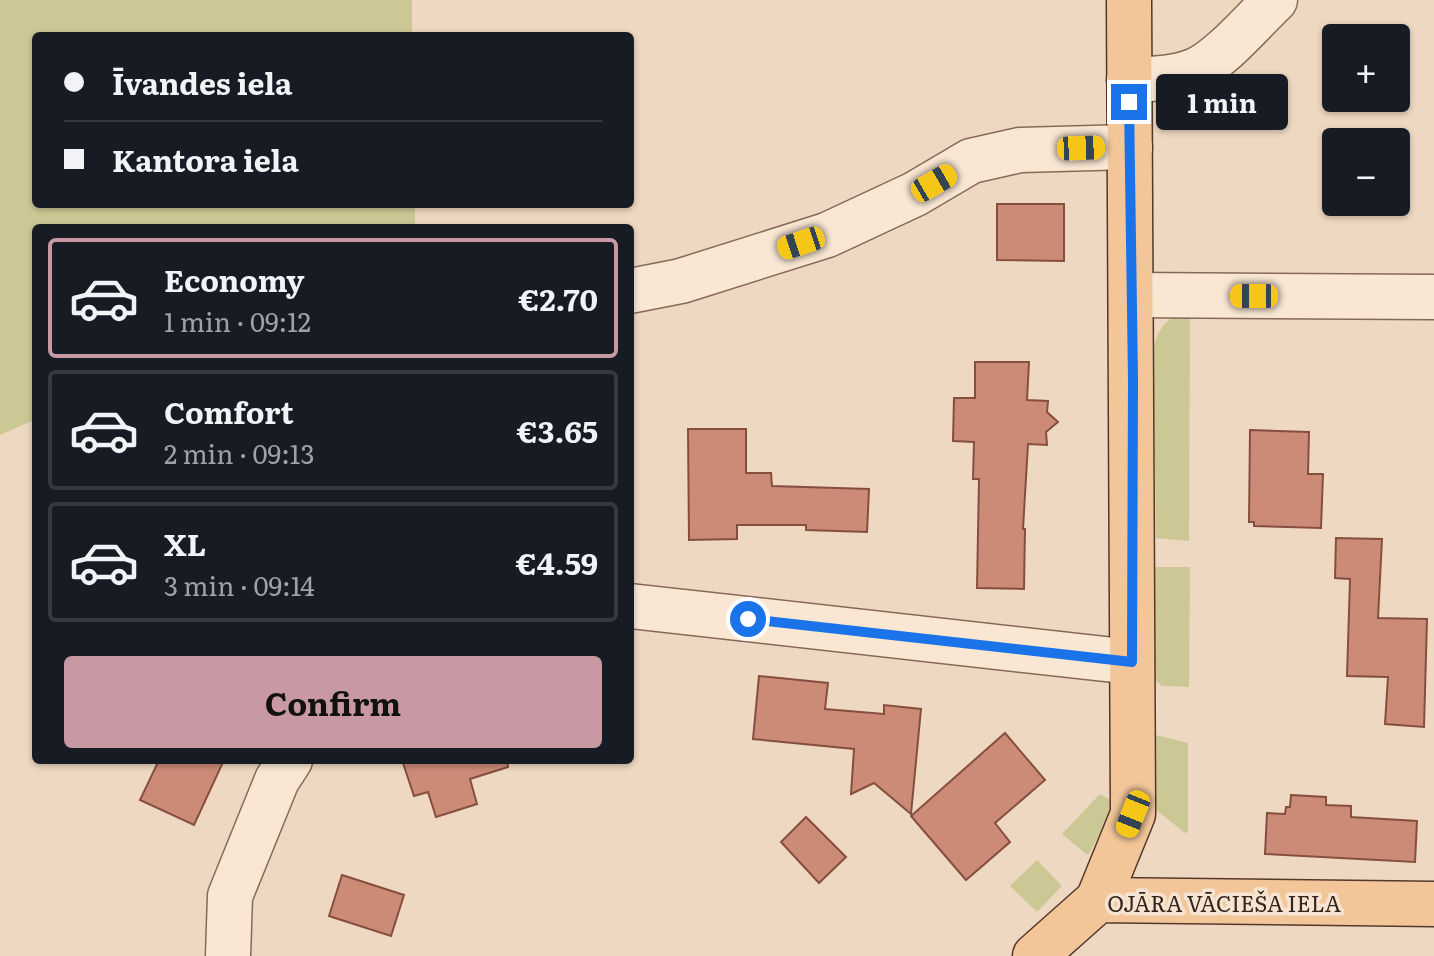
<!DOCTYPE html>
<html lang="en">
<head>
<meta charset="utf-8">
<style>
	body { margin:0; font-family:Literata,serif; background:#20242c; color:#f1f3f6; height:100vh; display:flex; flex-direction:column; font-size:30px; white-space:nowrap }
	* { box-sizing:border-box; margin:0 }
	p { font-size:26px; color:#9ea1a6 }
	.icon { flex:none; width:44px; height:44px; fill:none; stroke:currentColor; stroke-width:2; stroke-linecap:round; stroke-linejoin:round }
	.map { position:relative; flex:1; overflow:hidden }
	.panel { position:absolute; left:32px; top:224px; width:602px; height:540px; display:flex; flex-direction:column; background:#171b24; border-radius:8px; box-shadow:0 2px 6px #0004 }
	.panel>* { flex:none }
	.hud { position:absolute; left:32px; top:32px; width:602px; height:176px; border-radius:8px; box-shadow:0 2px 6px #0004; display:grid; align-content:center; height:176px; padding:0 32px; background:#171b24 }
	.buttons { position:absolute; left:1322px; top:24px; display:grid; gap:16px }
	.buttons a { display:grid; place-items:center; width:88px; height:88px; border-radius:8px; background:#171b24; box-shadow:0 2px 6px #0004; font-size:40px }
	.end { position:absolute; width:36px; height:36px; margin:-18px; border:10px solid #1a73e8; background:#fff; box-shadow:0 0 0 4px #fff }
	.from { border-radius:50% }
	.bubble { position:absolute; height:56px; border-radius:8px; background:#171b24; box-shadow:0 2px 6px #0004; font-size:26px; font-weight:700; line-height:56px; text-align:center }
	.car { position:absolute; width:24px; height:48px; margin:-24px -12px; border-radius:10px; box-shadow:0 0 6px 2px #0007; background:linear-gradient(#f5c518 24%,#345 0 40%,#f5c518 0 76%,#345 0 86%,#f5c518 0) }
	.hud b { display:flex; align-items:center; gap:28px; height:76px; font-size:30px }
	.hud b+b { border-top:2px solid #363941 }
	.hud i { width:20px; height:20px; background:#f1f3f6 }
	ul { padding:14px 0 0; list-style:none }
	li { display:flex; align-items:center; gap:24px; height:120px; margin:0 16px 12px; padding:0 16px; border:4px solid #363941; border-radius:8px }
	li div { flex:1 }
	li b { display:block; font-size:30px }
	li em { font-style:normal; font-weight:700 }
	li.selected { border-color:#c898a3 }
	li>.icon { width:72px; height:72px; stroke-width:1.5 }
	.button { display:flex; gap:16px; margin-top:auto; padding:16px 32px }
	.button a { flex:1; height:92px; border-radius:8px; background:#c898a3; color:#111; font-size:32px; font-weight:700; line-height:92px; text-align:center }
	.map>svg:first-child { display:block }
</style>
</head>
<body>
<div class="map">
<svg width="1434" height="956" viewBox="0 0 1434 956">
	<rect width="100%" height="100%" fill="#eed8c1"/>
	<!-- green -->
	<g fill="#ccc895">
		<polygon points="0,0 412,0 412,36 36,36 36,204 415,204 415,228 36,228 36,419 0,435"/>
		<path d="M1190,309l-1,232 -33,-3 -3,-186c3,-23 16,-37 37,-43z"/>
		<polygon points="1155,567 1190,567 1189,687 1162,686 1155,680"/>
		<polygon points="1156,735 1188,743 1188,832 1185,833 1155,809"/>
		<polygon points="1100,794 1112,801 1108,817 1089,854 1086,854 1062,834"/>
		<polygon points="1037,860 1062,886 1037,912 1010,886"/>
	</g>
	<!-- building -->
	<g fill="#cc8b77" stroke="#864e3f" stroke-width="2">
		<polygon points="997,204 1064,204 1064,261 997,260"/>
		<polygon points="975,362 1029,362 1027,400 1048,401 1047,412 1058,422 1046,432 1047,445 1028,444 1023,529 1025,529 1024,589 977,588 979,479 973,479 974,442 953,441 954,398 975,398"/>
		<polygon points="688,429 746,429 746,473 771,473 772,486 869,489 867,532 806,530 806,525 737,525 737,539 689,540"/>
		<polygon points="1250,430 1309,432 1308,474 1323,474 1321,528 1254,526 1254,522 1249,522"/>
		<polygon points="1336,538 1382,539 1378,618 1427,619 1424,727 1385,724 1388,677 1347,676 1350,579 1335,578"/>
		<polygon points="759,676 828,683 825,709 884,714 884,705 921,709 911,814 874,783 851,794 854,749 753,739"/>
		<polygon points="1005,733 1045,780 995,823 1010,842 966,880 911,816"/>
		<polygon points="159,760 224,760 194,825 140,800"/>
		<polygon points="402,760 507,760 508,767 470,779 477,804 436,817 428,792 414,796"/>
		<polygon points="1291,795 1326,797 1326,805 1351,806 1351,817 1417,821 1415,862 1265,854 1267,813 1285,814 1286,807 1290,807"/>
		<polygon points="806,817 846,857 819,883 781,842"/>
		<polygon points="342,875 404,895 391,936 329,916"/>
	</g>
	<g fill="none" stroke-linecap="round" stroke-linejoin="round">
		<!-- minor casing -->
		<g stroke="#876959" stroke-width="47">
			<g id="minor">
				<path d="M1129,80c23,-1 45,-1 67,-10 24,-10 59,-51 79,-70"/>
				<polyline points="630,291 681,281 827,235 915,194 971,161 1020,150 1130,147"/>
				<polyline points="1132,295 1434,297"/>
				<polyline points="630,606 1132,662"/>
				<polyline points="228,956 230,896 277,780 290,760"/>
			</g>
		</g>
		<!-- major casing -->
		<g stroke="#55382d" stroke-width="47">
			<g id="major">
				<polyline points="1098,900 1133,814 1129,0"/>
				<polyline points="1035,956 1098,900 1434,904"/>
			</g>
		</g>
		<!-- minor -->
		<use href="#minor" stroke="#f9e7d4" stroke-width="44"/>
		<!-- major -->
		<use href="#major" stroke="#f2c699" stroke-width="44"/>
	</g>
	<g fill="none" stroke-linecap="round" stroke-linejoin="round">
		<!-- route -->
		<polyline stroke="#1a73e8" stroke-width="10" points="748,619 1132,662 1133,379 1129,102"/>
	</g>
	<g text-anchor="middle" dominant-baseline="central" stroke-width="7" stroke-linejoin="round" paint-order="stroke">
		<!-- street labels -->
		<g font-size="22" fill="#37251d" stroke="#f5e4d1">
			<text x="1224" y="902">OJĀRA VĀCIEŠA IELA</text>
		</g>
	</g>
</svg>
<div class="buttons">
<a>+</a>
<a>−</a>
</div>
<i class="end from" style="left:748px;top:619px"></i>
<i class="end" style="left:1129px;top:102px"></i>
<div class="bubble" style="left:1156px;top:74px;width:132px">1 min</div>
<i class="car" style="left:1081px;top:148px;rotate:88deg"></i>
<i class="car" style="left:934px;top:183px;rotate:60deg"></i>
<i class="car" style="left:801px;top:243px;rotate:252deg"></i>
<i class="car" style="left:1254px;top:296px;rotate:270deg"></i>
<i class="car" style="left:1133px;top:814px;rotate:202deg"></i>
<div class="hud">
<b><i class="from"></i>Īvandes iela</b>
<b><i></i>Kantora iela</b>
</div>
<section class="panel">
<ul>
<li class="selected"><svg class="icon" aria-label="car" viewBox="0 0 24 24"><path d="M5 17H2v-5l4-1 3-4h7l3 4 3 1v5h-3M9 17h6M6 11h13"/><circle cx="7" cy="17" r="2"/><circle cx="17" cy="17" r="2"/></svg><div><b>Economy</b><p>1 min · 09:12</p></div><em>€2.70</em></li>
<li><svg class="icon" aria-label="car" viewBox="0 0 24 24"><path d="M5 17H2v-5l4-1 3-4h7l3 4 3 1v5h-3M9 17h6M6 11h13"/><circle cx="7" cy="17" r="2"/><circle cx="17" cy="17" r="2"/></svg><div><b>Comfort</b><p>2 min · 09:13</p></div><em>€3.65</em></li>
<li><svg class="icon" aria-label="car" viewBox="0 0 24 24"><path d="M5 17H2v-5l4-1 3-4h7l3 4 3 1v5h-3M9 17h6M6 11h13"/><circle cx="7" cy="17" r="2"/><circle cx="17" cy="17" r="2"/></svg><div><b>XL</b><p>3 min · 09:14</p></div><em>€4.59</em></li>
</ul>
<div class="button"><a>Confirm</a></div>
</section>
</div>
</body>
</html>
